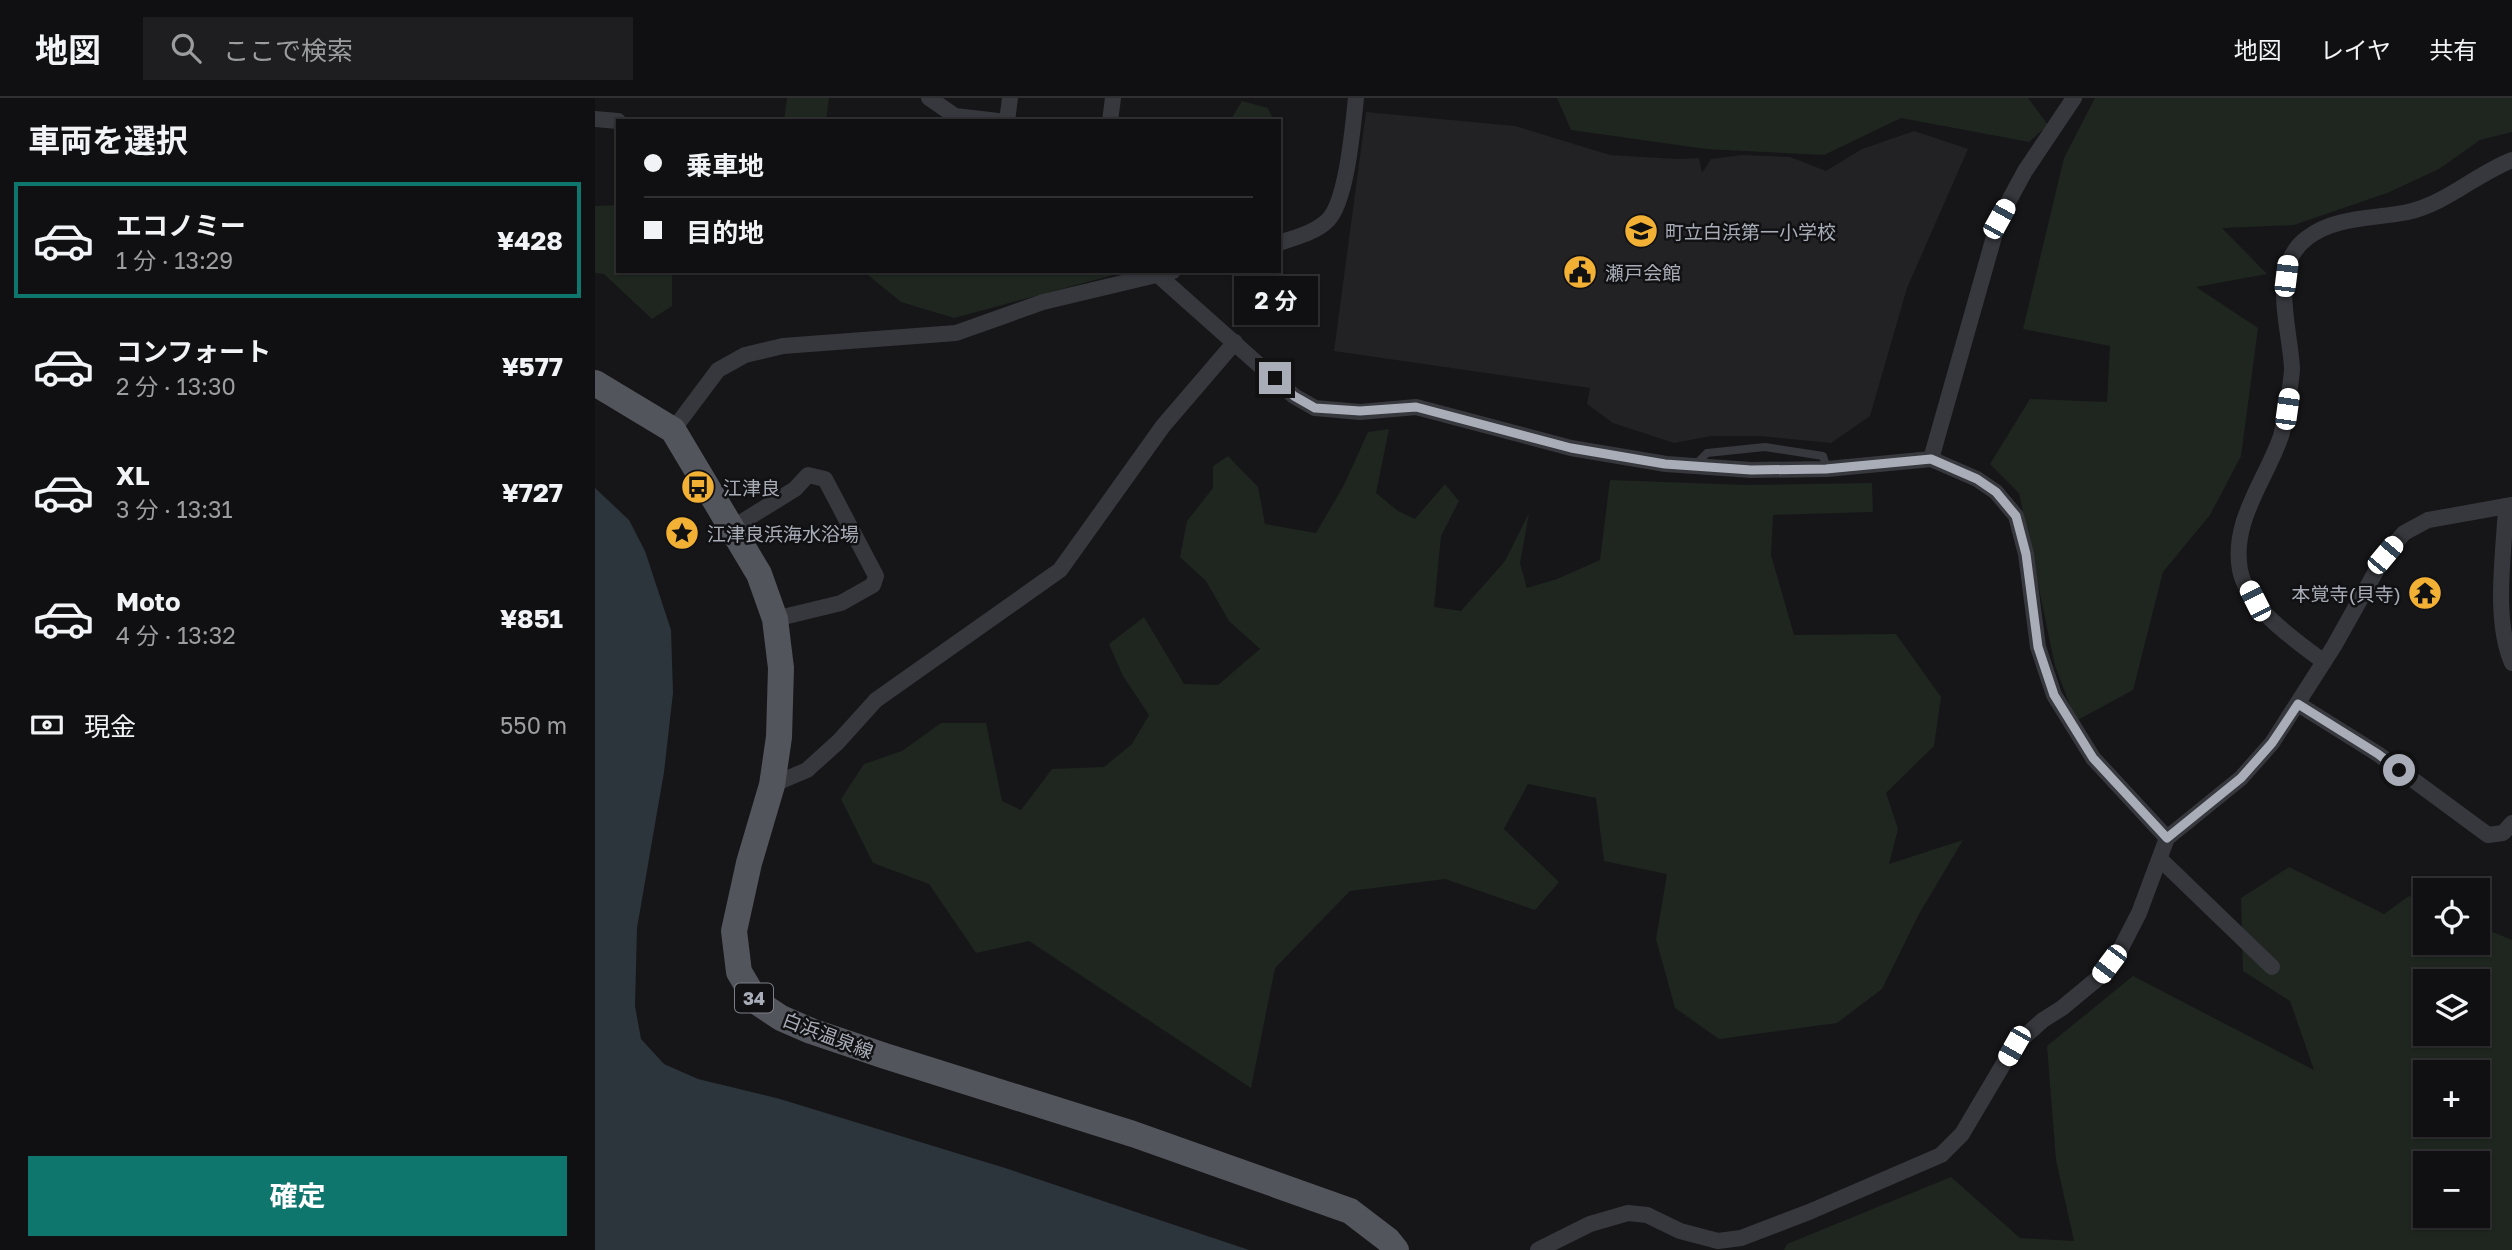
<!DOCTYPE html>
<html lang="ja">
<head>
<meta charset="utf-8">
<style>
	body { margin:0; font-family:"Golos Text","Noto Sans JP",sans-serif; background:#1e1e20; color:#f1f3f6; height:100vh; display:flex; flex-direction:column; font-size:26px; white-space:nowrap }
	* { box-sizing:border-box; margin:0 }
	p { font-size:23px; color:#9c9d9f }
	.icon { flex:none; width:38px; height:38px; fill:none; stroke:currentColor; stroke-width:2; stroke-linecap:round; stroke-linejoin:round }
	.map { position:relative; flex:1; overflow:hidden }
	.details { display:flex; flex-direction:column; background:#101012; width:595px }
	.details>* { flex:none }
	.banner { position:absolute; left:21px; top:21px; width:665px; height:154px; border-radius:0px; box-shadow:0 2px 5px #0004,0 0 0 2px #303032; display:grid; align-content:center; height:154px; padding:0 28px; background:#101012 }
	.tools { position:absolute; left:1818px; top:780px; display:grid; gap:14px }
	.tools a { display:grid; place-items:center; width:77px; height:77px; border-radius:0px; background:#101012; box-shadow:0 2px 5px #0004,0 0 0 2px #303032; font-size:35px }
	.end { position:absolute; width:32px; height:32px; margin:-16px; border:9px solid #a8adb8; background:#111; box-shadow:0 0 0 4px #111 }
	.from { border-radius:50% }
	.bubble { position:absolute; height:49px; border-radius:0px; background:#101012; box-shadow:0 2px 5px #0004,0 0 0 2px #303032; font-size:23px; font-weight:700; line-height:49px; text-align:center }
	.car { position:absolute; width:21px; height:42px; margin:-21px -10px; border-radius:9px; box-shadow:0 0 5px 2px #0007; background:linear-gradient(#fff 24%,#345 0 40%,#fff 0 76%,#345 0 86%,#fff 0) }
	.banner b { display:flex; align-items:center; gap:24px; height:66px; font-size:26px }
	.banner b+b { border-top:2px solid #303032 }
	.banner i { width:18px; height:18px; background:#f1f3f6 }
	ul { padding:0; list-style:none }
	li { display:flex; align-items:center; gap:21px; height:116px; margin:0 14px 10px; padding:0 14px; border:4px solid transparent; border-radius:0px }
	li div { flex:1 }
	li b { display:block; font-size:26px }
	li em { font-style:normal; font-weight:700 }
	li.current { border-color:#0f766e }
	li>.icon { width:63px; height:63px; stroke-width:1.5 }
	h2 { padding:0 28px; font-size:32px; line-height:84px }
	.pay { display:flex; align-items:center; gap:18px; height:77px; padding:0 28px; font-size:26px }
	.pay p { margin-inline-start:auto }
	.primary-button { display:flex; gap:14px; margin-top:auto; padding:14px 28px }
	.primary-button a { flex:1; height:80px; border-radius:0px; background:#0f766e; color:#fff; font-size:28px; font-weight:700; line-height:80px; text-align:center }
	header { display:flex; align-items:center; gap:42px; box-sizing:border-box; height:98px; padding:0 35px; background:#101012; border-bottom:2px solid #303032 }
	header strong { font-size:33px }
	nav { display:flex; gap:38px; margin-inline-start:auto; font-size:24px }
	.search { width:490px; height:63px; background:#1e1e20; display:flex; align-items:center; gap:18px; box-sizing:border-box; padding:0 24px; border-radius:0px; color:#9c9d9f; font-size:26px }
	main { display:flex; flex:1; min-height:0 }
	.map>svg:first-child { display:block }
</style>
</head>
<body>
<header>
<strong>地図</strong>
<div class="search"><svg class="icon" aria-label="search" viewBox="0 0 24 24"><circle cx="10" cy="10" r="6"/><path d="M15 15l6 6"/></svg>ここで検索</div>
<nav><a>地図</a><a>レイヤ</a><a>共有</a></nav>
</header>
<main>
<section class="details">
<h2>車両を選択</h2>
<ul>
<li class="current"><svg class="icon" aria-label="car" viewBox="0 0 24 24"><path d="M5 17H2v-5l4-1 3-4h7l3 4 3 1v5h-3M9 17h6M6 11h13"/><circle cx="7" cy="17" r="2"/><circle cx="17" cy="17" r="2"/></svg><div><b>エコノミー</b><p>1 分 · 13:29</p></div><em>¥428</em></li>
<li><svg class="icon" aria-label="car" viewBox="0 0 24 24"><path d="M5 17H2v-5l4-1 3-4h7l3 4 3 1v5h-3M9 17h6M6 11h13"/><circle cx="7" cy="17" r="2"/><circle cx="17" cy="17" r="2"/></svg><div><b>コンフォート</b><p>2 分 · 13:30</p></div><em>¥577</em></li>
<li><svg class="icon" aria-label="car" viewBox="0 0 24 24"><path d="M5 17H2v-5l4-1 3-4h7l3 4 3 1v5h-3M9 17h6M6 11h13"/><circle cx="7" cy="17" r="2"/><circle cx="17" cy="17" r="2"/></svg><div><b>XL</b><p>3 分 · 13:31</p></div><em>¥727</em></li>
<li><svg class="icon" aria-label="car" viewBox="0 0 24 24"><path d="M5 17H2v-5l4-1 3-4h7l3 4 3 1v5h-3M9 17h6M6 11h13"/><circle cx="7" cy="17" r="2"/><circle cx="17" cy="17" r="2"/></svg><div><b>Moto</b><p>4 分 · 13:32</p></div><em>¥851</em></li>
</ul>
<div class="pay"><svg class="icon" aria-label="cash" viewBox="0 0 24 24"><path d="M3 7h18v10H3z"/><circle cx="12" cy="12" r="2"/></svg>現金<p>550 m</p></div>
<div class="primary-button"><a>確定</a></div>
</section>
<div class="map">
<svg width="1917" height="1152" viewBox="0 0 1917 1152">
	<rect width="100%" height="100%" fill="#161618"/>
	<!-- built -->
	<polygon fill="#222225" points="771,14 920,28 1015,57 1081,61 1104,60 1107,75 1116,61 1147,57 1195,59 1231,73 1267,51 1319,33 1373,51 1312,190 1275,318 1236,345 1165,338 1116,338 1079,345 1018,325 992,306 995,290 739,253"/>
	<!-- green -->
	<g fill="#1e261f" fill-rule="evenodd">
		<polygon points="192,0 234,0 231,23 189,23"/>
		<polygon points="962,0 1433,0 1453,27 1434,44 1306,20 1229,57 1111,51 976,32"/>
		<polygon points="1500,0 1917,0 1917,34 1885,42 1844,71 1792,95 1699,127 1627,130 1672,176 1601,189 1663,230 1646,358 1615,417 1568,474 1538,592 1481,623 1460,568 1424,395 1395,366 1435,301 1512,304 1515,248 1428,231 1469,60"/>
		<polygon points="647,3 673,10 679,23 635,23"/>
		<polygon points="23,107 23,173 77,173 77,208 57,221 9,176 0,175 0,108"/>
		<polygon points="268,173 533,173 359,220 306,204"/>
		<polygon points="794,331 781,395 803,413 820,421 850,386 864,403 846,438 839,509 866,513 910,463 934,415 925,465 932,490 962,481 1005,462 1015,382 1151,387 1277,385 1278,414 1178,417 1176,457 1199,537 1301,536 1346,599 1339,648 1291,695 1303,731 1294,766 1368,742 1324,816 1287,891 1242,925 1124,941 1080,910 1061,841 1072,776 1009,763 1001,700 933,686 909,731 964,784 940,812 850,781 755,793 680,870 656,990 434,843 381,855 334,786 278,765 246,701 269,666 307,653 346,625 391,625 407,703 426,712 457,671 509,669 537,646 554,617 528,578 514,546 549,519 589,586 623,587 665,551 634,523 611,483 585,459 592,423 618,390 618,368 633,358 663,389 670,426 721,435 749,387 773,334"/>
		<path d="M1694,769l95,47 25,-18 16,7v40h53v-17l34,14v310h-728l3,-6 164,-67 69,61 54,3 -18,-81 -9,-114 86,-70 181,94 -24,-69 -47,-30 -2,-73zM1830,884h53v52h-53zM1830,975h53v52h-53zM1830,1066h53v52h-53z"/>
	</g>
	<!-- water -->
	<polygon fill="#2c353c" points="0,390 34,422 50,453 76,532 78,595 69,674 42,830 40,908 46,941 69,966 103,981 185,1001 410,1070 654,1152 0,1152"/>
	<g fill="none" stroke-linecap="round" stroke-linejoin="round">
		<!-- service -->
		<polyline stroke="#37383d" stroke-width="8" points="1099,368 1112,355 1170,349 1228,358 1232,371"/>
		<!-- minor -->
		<g stroke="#37383d" stroke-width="16">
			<polyline points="334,0 360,18 403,23"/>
			<polyline points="0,21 23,23"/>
			<polyline points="412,23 415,0"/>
			<polyline points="515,23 518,0"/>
			<path d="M684,145c17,-6 36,-10 49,-23 19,-19 25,-95 28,-122"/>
			<polyline points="563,177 699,298 720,310 765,314 821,309 976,350 1071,366 1156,372 1232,371 1336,361 1382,381 1401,394 1421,418 1431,456 1443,549 1459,597 1498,660 1572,740"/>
			<polyline points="78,332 123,272 150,257 188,248 361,235 448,204 578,173"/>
			<polyline points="1336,361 1404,121 1430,73 1479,0"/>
			<path d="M1911,408c-2,48 -13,112 6,157"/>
			<polyline points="137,430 200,391 213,377 230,381 281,478 278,487 246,505 180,521"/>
			<path d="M1729,564c-30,-23 -76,-53 -84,-92 -9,-49 26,-90 41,-134 4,-14 6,-28 8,-42 1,-9 3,-18 3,-26 -2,-41 -24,-101 15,-130 28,-22 68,-19 101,-26 39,-9 68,-38 104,-52"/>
			<polyline points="1703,606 1783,656 1893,737 1908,735 1917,725"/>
			<polyline points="177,687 212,672 243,644 281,602 465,472 568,328 640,244"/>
			<polyline points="1565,761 1677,869"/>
			<polyline points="943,1152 995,1126 1033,1115 1052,1117 1085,1133 1123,1143 1146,1140 1214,1114 1346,1057 1367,1036 1419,948 1448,922 1467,910 1502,881 1526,850 1544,815 1572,740 1646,680 1677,645 1739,548 1790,457 1809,435 1833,422 1917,407"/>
		</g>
		<!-- primary -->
		<polyline stroke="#53555c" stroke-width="26" points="0,285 78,332 164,476 180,521 186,570 184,639 177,687 154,765 139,833 144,874 162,904 186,920 216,933 290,958 538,1036 755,1113 793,1142 801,1152"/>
	</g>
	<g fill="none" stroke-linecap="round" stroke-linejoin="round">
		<!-- route -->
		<polyline stroke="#a8adb8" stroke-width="9" points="680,280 699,298 720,310 765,313 821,309 976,350 1070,366 1156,372 1231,371 1336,361 1382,381 1401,394 1421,418 1431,456 1443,549 1459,597 1498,660 1572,740 1646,680 1677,645 1703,606 1783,656 1804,672"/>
	</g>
	<!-- icons -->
	<defs>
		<g id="school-disc" transform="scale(1.75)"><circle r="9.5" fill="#f2b134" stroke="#111113"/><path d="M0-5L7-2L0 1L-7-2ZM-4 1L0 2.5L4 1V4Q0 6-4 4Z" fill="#111"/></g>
		<g id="civic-disc" transform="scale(1.75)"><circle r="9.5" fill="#f2b134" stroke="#111113"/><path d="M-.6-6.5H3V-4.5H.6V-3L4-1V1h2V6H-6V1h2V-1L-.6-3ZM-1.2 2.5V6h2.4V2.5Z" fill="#111"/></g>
		<g id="bus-disc" transform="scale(1.75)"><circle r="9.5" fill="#f2b134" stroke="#111113"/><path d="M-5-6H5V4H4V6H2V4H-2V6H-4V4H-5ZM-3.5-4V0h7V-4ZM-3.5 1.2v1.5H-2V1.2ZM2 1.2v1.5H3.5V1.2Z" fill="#111"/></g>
		<g id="sight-disc" transform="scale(1.75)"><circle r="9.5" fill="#f2b134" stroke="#111113"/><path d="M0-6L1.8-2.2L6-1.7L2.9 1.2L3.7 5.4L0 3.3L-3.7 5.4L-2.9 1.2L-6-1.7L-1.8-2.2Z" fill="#111"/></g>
		<g id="temple-disc" transform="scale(1.75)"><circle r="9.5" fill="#f2b134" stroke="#111113"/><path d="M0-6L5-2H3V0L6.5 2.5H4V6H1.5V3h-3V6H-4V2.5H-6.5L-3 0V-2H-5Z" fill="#111"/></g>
	</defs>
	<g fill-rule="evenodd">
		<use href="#school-disc" x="1046" y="133"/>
		<use href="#civic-disc" x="985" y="174"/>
		<use href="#bus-disc" x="103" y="389"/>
		<use href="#sight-disc" x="87" y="435"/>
		<use href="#temple-disc" x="1830" y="495"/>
	</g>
	<g text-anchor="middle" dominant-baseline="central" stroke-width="5" stroke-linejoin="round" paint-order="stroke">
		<!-- shield labels -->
		<rect fill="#111113" stroke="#7b7e86" stroke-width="2" x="140" y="885.5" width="38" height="29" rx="5"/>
		<g font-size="18" font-weight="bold" fill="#a8adb8">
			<text x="159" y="900">34</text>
		</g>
		<!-- poi labels -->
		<g font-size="19" fill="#a8adb8" stroke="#111113" text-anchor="start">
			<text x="1070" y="133">町立白浜第一小学校</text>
			<text x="1010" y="174">瀬戸会館</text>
			<text x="128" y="389">江津良</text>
			<text x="112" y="435">江津良浜海水浴場</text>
			<text x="1806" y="495" text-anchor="end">本覚寺(貝寺)</text>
		</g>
		<!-- street labels -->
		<g font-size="19" fill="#a8adb8" stroke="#111113">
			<text transform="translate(233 937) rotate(21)">白浜温泉線</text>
		</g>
	</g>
</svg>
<div class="tools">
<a><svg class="icon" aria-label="locate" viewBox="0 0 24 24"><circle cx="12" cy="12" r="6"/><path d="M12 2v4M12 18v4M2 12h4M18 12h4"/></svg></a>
<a><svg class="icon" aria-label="layers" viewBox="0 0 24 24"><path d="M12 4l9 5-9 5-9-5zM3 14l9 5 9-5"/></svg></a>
<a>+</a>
<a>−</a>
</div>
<i class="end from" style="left:1804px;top:672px"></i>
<i class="end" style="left:680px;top:280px"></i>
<div class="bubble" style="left:639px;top:178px;width:84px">2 分</div>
<i class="car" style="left:1404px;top:121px;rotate:29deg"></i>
<i class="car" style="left:1691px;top:178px;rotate:7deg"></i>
<i class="car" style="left:1692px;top:311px;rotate:8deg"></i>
<i class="car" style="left:1790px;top:457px;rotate:40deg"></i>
<i class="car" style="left:1660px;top:503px;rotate:333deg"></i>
<i class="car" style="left:1514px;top:866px;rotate:217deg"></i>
<i class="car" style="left:1419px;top:948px;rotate:210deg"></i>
<div class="banner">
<b><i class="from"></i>乗車地</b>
<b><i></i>目的地</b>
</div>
</div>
</main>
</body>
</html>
